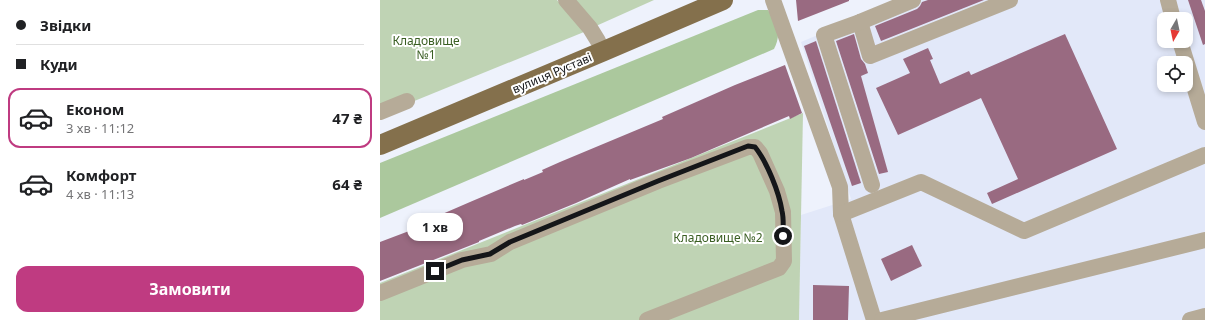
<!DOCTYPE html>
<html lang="uk">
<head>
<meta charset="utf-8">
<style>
	body { margin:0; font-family:"Noto Sans",sans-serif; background:#f2f2f2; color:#202124; height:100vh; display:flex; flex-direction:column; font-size:15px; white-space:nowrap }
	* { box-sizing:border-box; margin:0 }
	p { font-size:13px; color:#757577 }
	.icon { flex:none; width:22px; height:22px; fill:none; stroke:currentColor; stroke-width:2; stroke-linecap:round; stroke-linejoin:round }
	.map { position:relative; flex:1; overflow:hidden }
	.sheet { display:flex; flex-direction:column; background:#fff; width:380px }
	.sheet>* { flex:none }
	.hud { display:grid; align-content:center; height:88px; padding:0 16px; background:#fff }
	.needle { width:26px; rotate:189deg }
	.fabs { position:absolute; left:777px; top:12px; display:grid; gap:8px }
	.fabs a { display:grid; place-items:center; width:36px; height:36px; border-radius:8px; background:#fff; box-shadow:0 2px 6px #0003; font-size:20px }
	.end { position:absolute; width:18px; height:18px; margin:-9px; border:5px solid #151619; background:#fff; box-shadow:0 0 0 2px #fff }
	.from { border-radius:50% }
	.bubble { position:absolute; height:28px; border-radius:12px; background:#fff; box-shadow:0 2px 6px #0003; font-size:13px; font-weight:700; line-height:28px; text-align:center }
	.hud b { display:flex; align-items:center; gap:14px; height:38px; font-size:15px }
	.hud b+b { border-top:1px solid #e0e0e0 }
	.hud i { width:10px; height:10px; background:#202124 }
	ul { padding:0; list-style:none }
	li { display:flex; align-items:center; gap:12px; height:60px; margin:0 8px 6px; padding:0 8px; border:2px solid transparent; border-radius:12px }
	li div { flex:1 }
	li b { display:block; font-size:15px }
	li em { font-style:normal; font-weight:700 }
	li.selected { border-color:#bf3b81 }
	li>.icon { width:36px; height:36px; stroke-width:1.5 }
	.cta { display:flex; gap:8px; margin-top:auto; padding:8px 16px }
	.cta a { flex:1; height:46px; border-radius:12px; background:#bf3b81; color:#fff; font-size:16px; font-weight:700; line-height:46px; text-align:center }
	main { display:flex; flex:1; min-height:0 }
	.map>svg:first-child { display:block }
</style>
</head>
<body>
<main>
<section class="sheet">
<div class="hud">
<b><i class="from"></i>Звідки</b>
<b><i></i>Куди</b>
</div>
<ul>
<li class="selected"><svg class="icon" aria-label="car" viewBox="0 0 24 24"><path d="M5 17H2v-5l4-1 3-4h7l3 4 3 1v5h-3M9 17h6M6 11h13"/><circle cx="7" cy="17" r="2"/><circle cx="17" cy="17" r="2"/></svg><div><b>Економ</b><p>3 хв · 11:12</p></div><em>47 ₴</em></li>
<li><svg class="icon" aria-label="car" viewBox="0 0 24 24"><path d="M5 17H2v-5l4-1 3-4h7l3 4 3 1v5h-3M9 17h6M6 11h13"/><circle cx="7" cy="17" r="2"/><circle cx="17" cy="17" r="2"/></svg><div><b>Комфорт</b><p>4 хв · 11:13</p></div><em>64 ₴</em></li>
</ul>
<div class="cta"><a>Замовити</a></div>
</section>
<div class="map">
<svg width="825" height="320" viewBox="0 0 825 320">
	<rect width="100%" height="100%" fill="#eef2fc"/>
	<!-- built -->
	<path fill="#e2e8f9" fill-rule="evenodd" d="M521,0h304v320h-406l2,-105 50,-16 -50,-157zM784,19h22v22h-22zM784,63h22v22h-22z"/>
	<!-- green -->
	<g fill="#bfd3b4">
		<polygon points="0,0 177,0 204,32 0,115"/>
		<polygon points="193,0 274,0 216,26"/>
		<polygon points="423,113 419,320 0,320 0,283"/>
	</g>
	<!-- forest -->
	<path fill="#abc89d" d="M378,10h10c9,14 14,23 6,39l-394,169v-55z"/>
	<!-- building -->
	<g fill="#996a81">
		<polygon points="416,0 469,0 469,1 418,21"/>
		<polygon points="548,0 604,0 501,41 495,26 537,9 540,6 542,2"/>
		<polygon points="808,0 821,0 825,11 825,44 823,45"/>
		<polygon points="474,34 481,59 485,64 488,73 481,76 508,172 499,174 456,41"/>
		<polygon points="685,34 737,149 612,204 607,193 638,179 601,98 518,135 496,88 530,73 523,59 548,48 553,59 550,60 560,84 589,71 591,75"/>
		<polygon points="436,41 481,183 472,186 424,46"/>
		<polygon points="405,65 422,113 410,119 409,116 311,158 250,180 250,179 196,203 142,225 141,224 135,226 99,241 99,242 0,281 0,242 37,228 61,217 60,215 90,202 144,179 144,180 163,172 162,170 180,162 283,119 282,117 355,85"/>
		<polygon points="532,245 542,266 511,281 501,259"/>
		<polygon points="433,285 469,286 468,320 433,320"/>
	</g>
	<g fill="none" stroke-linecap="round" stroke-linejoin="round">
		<!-- minor -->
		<g stroke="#b6ab98" stroke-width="16">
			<polyline points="186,0 210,28 218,41"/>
			<polyline points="393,0 460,187 461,214 494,320"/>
			<polyline points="788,0 793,19"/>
			<polyline points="480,22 490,56 630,0"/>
			<polyline points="800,41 825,122"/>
			<polyline points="0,112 27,101"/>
			<polyline points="492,185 444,35 480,22 533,0"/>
			<polyline points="461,214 541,182 644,231 825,155"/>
			<polyline points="0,293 82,260 111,254 130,242 278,181 368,147 375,147 380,153 397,191 403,212 404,261 399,268 267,320"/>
			<polyline points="502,320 825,240"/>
			<polyline points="810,320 825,316"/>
		</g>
		<!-- major -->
		<polyline stroke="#84704c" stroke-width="20" points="0,145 224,51 343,0"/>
	</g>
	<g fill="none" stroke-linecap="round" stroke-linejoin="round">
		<!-- route -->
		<path stroke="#151619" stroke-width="5" d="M55,271l27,-11 28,-6 20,-12 148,-61 90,-35 7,1c12,15 24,45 27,64 2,8 1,17 1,25"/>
	</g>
	<g text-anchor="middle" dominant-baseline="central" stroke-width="4" stroke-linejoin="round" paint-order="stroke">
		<!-- park labels -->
		<g font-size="12" fill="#3a5e23" stroke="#fff">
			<text x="46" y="40">Кладовище<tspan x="46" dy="14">№1</tspan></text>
			<text x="338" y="237">Кладовище №2</text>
		</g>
		<!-- street labels -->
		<g font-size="12" fill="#151619" stroke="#fff">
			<text transform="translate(172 73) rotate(-23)">вулиця Руставі</text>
		</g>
	</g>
</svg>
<div class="fabs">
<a><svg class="needle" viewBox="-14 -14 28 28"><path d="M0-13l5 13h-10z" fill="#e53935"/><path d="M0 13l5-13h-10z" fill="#757577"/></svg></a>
<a><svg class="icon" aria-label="locate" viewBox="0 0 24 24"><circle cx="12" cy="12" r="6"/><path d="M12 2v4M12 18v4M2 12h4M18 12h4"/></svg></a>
</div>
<i class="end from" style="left:403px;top:236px"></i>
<i class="end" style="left:55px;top:271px"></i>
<div class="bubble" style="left:27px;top:213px;width:56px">1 хв</div>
</div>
</main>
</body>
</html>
